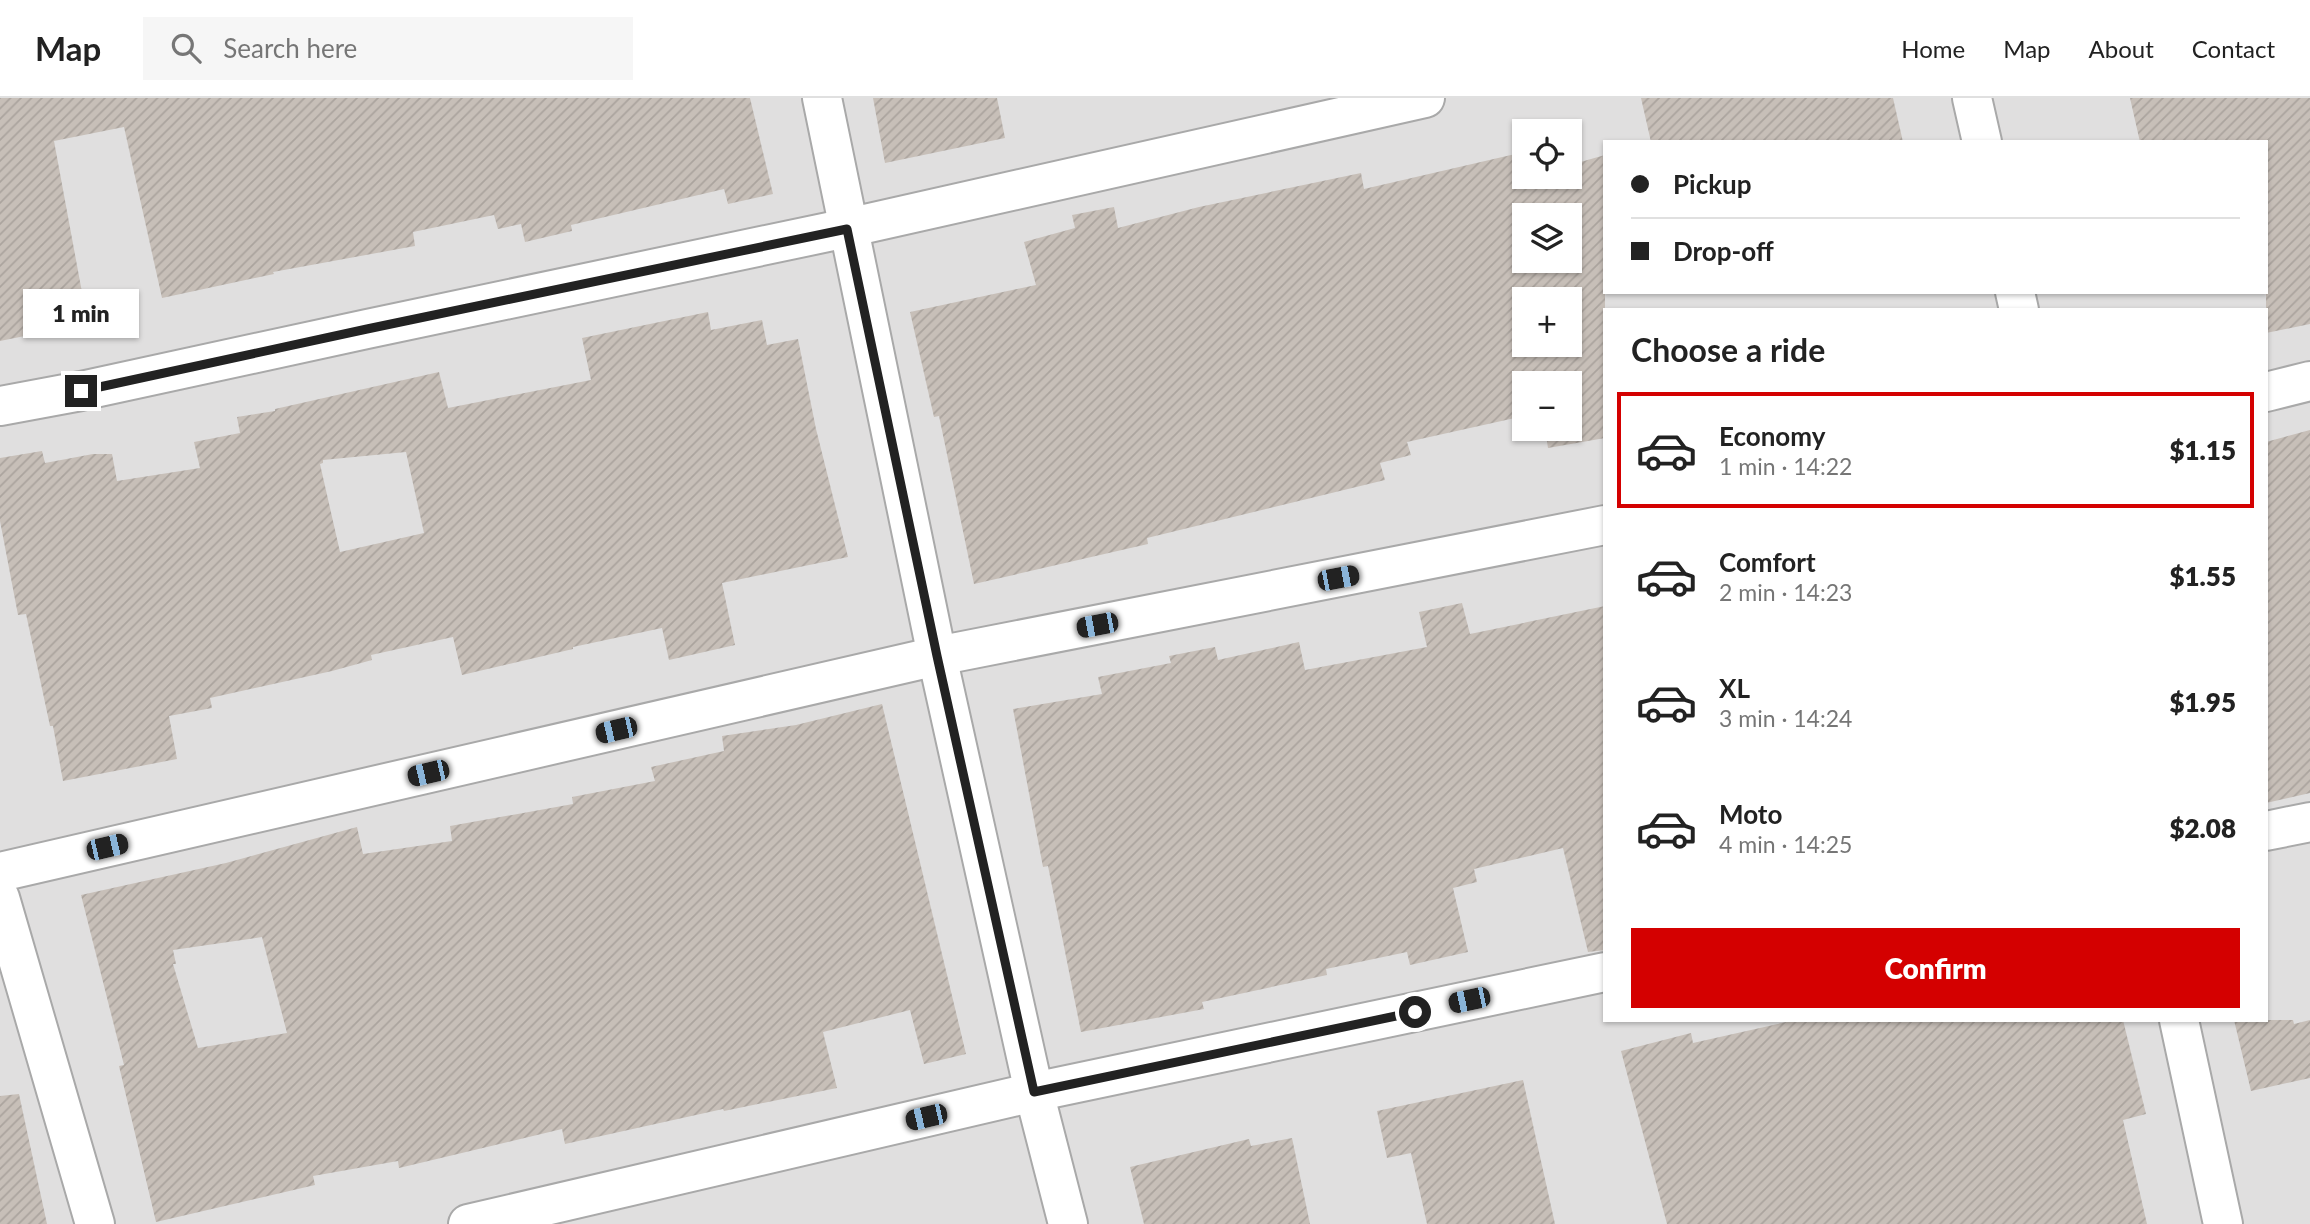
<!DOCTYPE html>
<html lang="en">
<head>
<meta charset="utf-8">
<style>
	body { margin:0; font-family:Lato,sans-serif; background:#f6f6f6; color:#222; height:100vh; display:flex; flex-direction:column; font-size:26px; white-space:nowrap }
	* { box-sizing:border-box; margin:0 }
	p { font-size:23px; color:#767676 }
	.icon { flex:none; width:38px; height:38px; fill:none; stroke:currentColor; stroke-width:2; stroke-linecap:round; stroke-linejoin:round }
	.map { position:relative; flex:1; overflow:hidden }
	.drawer { position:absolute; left:1603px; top:210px; width:665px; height:714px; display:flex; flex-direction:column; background:#fff; border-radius:0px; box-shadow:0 2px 5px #0004 }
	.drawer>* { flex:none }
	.hud { position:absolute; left:1603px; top:42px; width:665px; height:154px; border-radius:0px; box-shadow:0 2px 5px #0004; display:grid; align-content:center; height:154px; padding:0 28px; background:#fff }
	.tools { position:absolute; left:1512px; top:21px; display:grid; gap:14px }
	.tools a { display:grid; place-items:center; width:70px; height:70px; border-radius:0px; background:#fff; box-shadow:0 2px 5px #0004; font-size:35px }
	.end { position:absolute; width:32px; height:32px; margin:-16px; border:9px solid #222; background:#fff; box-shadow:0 0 0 4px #fff }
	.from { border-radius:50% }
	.bubble { position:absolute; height:49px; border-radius:0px; background:#fff; box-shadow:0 2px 5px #0004; font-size:23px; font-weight:800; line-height:49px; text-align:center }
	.car { position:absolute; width:21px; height:42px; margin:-21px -10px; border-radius:9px; box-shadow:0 0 5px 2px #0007; background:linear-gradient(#222 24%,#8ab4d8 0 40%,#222 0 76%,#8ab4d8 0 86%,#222 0) }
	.hud b { display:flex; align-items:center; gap:24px; height:66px; font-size:26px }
	.hud b+b { border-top:2px solid #e0e0e0 }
	.hud i { width:18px; height:18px; background:#222 }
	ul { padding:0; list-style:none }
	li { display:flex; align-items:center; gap:21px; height:116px; margin:0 14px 10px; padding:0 14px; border:4px solid transparent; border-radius:0px }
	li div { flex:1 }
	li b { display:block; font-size:26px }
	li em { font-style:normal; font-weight:800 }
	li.selected { border-color:#d40000 }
	li>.icon { width:63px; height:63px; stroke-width:1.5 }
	h2 { padding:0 28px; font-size:32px; line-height:84px }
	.button { display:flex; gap:14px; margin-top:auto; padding:14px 28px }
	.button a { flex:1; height:80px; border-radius:0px; background:#d40000; color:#fff; font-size:28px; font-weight:800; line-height:80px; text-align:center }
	header { display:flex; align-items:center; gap:42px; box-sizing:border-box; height:98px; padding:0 35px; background:#fff; border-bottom:2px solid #e0e0e0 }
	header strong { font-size:33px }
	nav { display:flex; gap:38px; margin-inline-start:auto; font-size:24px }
	.search { width:490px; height:63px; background:#f6f6f6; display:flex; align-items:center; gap:18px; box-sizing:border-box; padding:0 24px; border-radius:0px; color:#767676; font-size:26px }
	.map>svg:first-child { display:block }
</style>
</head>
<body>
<header>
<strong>Map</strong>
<div class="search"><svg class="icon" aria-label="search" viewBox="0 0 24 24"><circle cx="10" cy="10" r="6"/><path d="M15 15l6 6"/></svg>Search here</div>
<nav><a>Home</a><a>Map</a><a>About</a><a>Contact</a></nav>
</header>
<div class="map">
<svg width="2310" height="1126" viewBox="0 0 2310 1126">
	<defs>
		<pattern id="building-hatch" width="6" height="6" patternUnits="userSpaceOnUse" patternTransform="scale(1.75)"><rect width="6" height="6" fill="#c7bfb8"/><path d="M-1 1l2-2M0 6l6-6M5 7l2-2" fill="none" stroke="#aba49e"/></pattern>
	</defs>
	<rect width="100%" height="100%" fill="#f2efe9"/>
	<!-- residential -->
	<path fill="#e0dfdf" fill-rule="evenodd" d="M0,0h2310v1126h-2310zM1524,33h46v46h-46zM1605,44h661v150h-661zM1524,117h46v46h-46zM1524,201h46v46h-46zM1605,212h661v710h-661zM1524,285h46v46h-46z"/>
	<!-- building -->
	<g fill="url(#building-hatch)" fill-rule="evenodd">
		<polygon points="0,0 750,0 773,96 728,106 724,91 571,127 572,133 525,144 521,126 498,131 494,117 413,134 415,148 273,174 274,176 162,200 124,29 54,43 86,216 77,217 79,227 0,243"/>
		<polygon points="873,0 997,0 1005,40 885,65"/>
		<polygon points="1641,0 1893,0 1903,44 1651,44"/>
		<polygon points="2130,0 2310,0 2310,226 2266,235 2266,44 2140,44"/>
		<path d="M1524,54v25h46v-12l35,-10v283l-57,10 -3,-19h25v-46h-46v33l-117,26 4,13 -31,8 5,17 -238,58 1,6 -174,40 -35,-168 -5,1 -24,-105 126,-27 -12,-43 51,-14 -3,-13 42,-8 4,21 81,-21 162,-34 3,16zM1524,117h46v46h-46zM1524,201h46v46h-46z"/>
		<path d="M708,214l3,18 51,-10 5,25 31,-6 18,90 32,128 -126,26 13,62 -66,15 -7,-32 -89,19v2l-111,26 -9,-38 -82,18 1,5 -40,11 -122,27 2,10 -43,8 8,43 -114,22 -10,-55h-3l-24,-112 -8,1 -18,-94v-63l42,-7 3,12 48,-9h19l5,27 83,-13 -6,-26 46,-9 -3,-16 38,-6v-2l164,-37 9,36 143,-28 -9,-42zM406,354l18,81 -84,19 -20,-88 3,-1v-3z"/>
		<polygon points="2310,332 2310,695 2266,705 2266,344"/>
		<polygon points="1462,505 1470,536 1605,508 1605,852 1588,854 1563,750 1474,771 1477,784 1453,790 1468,854 1410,867 1407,854 1326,871 1327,877 1202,904 1204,911 1081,934 1048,768 1043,769 1013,611 1102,596 1098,579 1171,565 1169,558 1215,549 1218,562 1299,544 1305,572 1427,549 1419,514"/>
		<path d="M882,606l84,350 -42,10 -14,-54 -87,22 14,56 -113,23 -1,-2 -158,35 -3,-15 -163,39 -1,-7 -85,15 2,9 -159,37 -37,-156 5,-1 -43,-170 145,-32 131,-36 6,27 89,-13 -2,-15 123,-22 -1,-7 83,-16 -4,-14 73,-16 -2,-15 74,-11zM262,839l25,96 -89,15 -25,-84h3l-3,-14z"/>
		<polygon points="1795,922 2123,922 2146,1016 2123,1022 2147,1126 1667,1126 1621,953 1691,935 1693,945"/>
		<polygon points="2234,922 2293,922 2294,926 2310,922 2310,980 2251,993"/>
		<polygon points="1523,982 1555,1126 1427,1126 1411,1055 1387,1060 1377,1013"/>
		<polygon points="19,996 47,1126 0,1126 0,998"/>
		<polygon points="1292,1040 1310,1126 1144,1126 1130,1069 1249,1041 1251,1048"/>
	</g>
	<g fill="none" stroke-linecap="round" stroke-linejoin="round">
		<!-- minor casing -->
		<g stroke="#a9a9a9" stroke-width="42">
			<g id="minor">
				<polyline points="822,0 937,558 1034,994 1068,1126"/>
				<polyline points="1972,0 1982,44"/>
				<polyline points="2015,194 2019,212"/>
				<polyline points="2266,294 2310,283"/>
				<polyline points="0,308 81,293 367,231 847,130 1425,0"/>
				<polyline points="2266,733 2310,724"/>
				<polyline points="0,774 937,558 1605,427"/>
				<polyline points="0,800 95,1126"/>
				<polyline points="2179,922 2223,1126"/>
				<polyline points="468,1126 1034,994 1605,874"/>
			</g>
		</g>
		<!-- minor -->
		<use href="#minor" stroke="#fff" stroke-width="38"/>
	</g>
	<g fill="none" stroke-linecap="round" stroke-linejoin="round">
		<!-- route -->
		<polyline stroke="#222" stroke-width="9" points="81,293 367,231 847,131 937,558 1034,994 1415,914"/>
	</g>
</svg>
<div class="tools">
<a><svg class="icon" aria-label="locate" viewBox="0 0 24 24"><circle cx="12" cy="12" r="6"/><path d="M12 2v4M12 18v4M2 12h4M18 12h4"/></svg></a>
<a><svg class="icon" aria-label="layers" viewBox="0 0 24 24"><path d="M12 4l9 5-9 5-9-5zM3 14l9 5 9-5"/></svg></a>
<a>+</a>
<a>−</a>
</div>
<i class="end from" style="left:1415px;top:914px"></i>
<i class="end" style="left:81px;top:293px"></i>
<div class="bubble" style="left:23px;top:191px;width:116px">1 min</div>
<i class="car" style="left:1338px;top:480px;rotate:79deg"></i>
<i class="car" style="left:1097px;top:527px;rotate:259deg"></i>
<i class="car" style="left:616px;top:632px;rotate:257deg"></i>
<i class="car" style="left:428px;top:675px;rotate:257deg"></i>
<i class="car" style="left:107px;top:749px;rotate:77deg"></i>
<i class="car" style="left:1469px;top:902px;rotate:258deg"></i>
<i class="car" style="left:926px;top:1019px;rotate:257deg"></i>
<div class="hud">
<b><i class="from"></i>Pickup</b>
<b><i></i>Drop-off</b>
</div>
<section class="drawer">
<h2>Choose a ride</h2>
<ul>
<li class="selected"><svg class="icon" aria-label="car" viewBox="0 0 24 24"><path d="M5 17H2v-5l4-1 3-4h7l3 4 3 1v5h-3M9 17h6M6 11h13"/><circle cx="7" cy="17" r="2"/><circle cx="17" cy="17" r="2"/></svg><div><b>Economy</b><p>1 min · 14:22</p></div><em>$1.15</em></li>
<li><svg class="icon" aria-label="car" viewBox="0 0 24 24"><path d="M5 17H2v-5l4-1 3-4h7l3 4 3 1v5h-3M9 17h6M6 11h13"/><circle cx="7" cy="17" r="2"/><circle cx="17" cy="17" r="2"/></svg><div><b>Comfort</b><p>2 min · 14:23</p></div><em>$1.55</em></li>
<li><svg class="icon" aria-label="car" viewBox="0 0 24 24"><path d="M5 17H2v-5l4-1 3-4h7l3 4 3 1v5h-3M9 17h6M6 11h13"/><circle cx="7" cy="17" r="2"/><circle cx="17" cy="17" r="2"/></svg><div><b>XL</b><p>3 min · 14:24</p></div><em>$1.95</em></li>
<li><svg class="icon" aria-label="car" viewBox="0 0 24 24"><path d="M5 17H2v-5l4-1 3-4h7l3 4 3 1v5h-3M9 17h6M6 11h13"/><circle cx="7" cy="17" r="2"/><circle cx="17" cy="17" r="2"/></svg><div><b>Moto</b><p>4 min · 14:25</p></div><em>$2.08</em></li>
</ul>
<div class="button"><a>Confirm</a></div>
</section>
</div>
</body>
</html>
